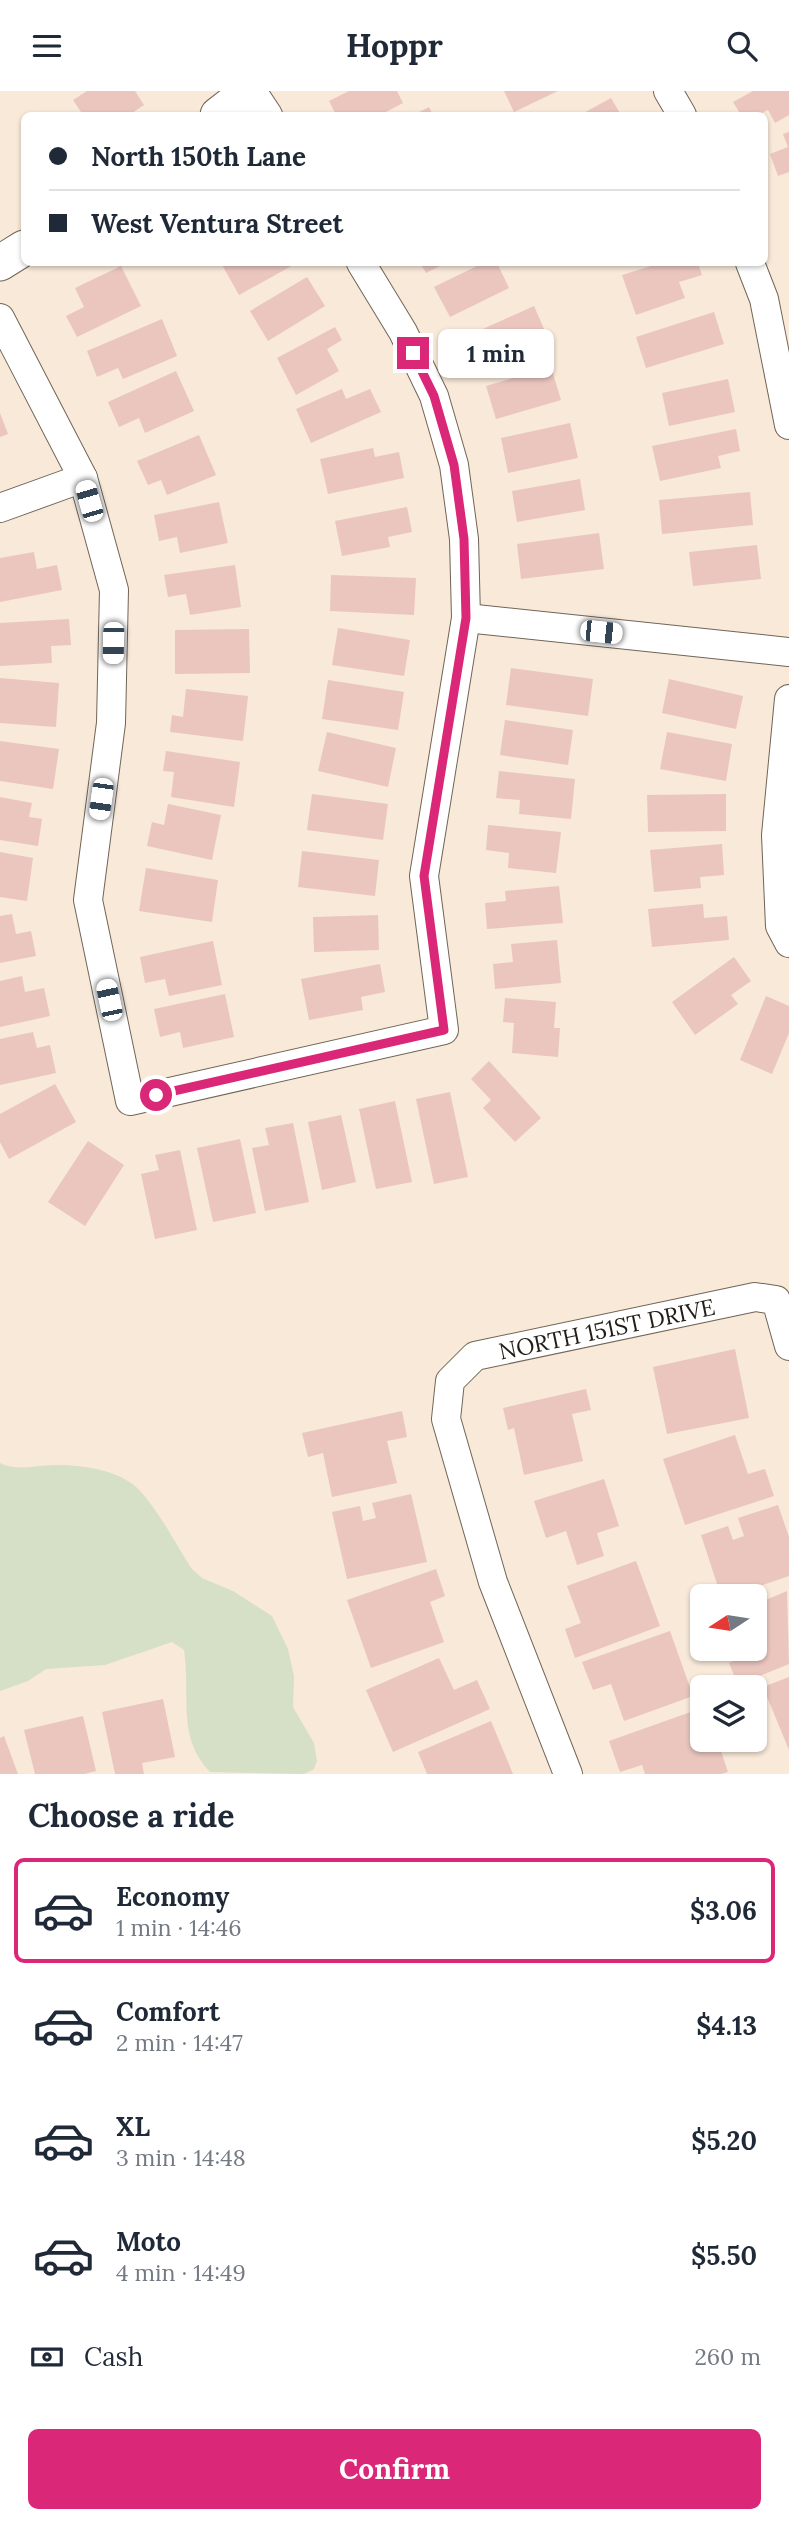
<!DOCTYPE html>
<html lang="en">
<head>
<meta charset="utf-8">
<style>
	body { margin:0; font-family:Lora,serif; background:#f2f2f3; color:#1f2937; height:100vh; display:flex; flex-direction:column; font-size:26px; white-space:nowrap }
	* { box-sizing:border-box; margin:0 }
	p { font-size:23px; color:#747a83 }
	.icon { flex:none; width:38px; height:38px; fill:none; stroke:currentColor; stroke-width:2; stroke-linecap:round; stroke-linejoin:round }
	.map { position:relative; height:1683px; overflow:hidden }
	.panel { display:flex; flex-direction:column; background:#fff; flex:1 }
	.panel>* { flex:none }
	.top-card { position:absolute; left:21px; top:21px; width:747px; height:154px; border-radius:10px; box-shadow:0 2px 5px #0004; display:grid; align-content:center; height:154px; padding:0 28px; background:#fff }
	.needle { width:46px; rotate:258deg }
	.buttons { position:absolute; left:690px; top:1493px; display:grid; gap:14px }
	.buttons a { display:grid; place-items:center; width:77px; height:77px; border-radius:10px; background:#fff; box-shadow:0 2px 5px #0004; font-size:35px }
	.end { position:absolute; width:32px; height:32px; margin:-16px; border:9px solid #db2777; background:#fff; box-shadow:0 0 0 4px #fff }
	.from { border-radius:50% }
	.bubble { position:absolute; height:49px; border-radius:10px; background:#fff; box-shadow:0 2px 5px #0004; font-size:23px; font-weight:800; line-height:49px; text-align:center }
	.car { position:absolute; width:21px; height:42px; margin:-21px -10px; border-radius:9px; box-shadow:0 0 5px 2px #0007; background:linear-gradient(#fff 24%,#345 0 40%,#fff 0 76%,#345 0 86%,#fff 0) }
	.top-card b { display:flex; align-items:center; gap:24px; height:66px; font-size:26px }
	.top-card b+b { border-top:2px solid #e0e1e3 }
	.top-card i { width:18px; height:18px; background:#1f2937 }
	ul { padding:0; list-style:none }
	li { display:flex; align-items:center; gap:21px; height:105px; margin:0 14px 10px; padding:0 14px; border:4px solid transparent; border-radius:10px }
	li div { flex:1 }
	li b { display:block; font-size:26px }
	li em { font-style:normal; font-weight:800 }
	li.selected { border-color:#db2777 }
	li>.icon { width:63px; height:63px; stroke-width:1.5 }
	h2 { padding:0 28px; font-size:32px; line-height:84px }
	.pay { display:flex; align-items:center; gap:18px; height:77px; padding:0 28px; font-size:26px }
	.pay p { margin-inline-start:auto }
	.cta { display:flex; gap:14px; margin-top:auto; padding:14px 28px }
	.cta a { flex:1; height:80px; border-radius:10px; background:#db2777; color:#fff; font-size:28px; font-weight:800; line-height:80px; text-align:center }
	header { display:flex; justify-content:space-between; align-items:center; height:91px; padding:0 28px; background:#fff; font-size:32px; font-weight:800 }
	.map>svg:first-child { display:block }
</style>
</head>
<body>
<header><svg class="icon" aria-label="menu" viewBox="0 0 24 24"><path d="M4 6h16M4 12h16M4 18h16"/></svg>Hoppr<svg class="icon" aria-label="search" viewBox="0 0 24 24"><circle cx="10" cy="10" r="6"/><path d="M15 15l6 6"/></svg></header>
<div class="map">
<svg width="789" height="1683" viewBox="0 0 789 1683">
	<rect width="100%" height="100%" fill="#f8e9d9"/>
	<!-- green -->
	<path fill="#d6e0c6" d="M0,1372c18,9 35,2 54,2 24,0 53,3 74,16 22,12 49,66 64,88l10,9 31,13 39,25 16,33 6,27 -1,31 21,36 3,18 -3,8 -10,5 -94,-2c-34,-35 -19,-77 -26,-122l-12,-8 -67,23 -59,4 -18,12 -28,10z"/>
	<!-- building -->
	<g fill="#eac6bf">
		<polygon points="87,0 135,0 144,14 129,24 83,24 73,9"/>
		<polygon points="349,0 397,0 403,12 380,24 336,24 329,10"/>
		<polygon points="504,0 558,0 514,21"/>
		<polygon points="753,0 789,0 789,24 775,32 768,19 758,24 741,24 733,11"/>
		<polygon points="611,7 621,24 580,24"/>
		<polygon points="429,16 433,24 413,24"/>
		<polygon points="789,41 789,81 778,85 770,63 788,56 783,43"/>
		<polygon points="221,172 297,172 239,204"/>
		<polygon points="420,172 446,172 426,182"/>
		<polygon points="483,172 497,172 509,197 450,226 434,196"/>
		<polygon points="661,172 698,172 702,184 679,191 685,207 636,224 622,184"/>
		<polygon points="121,175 141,215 77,246 66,225 84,216 75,197"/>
		<polygon points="307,186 325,215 268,250 250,220"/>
		<polygon points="534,215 548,247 479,278 465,246"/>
		<polygon points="714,221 724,253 646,277 636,246"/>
		<polygon points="162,228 177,265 123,288 118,277 97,286 87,260"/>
		<polygon points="335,236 342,249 327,258 339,280 296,304 277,267"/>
		<polygon points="551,276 561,309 496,328 486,295"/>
		<polygon points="176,280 194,320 145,342 139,327 119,336 108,311"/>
		<polygon points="728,288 735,321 669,335 662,302"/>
		<polygon points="342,298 346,308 370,298 381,321 311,352 296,318"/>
		<polygon points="0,322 8,343 0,346"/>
		<polygon points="570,332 578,367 508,382 501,347"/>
		<polygon points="736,338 740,360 718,365 721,377 660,390 652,355"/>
		<polygon points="199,344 216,384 167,404 161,389 148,394 137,370"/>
		<polygon points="373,357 375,366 399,361 404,387 328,403 320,368"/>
		<polygon points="580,388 585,419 517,431 512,400"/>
		<polygon points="750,401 753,434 662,443 659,409"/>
		<polygon points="219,411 228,452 180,462 177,446 159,450 154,424"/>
		<polygon points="407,416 412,441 388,446 390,456 342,465 335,430"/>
		<polygon points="599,442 604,478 521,488 517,453"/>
		<polygon points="757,454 761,488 693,495 689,461"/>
		<polygon points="34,461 37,478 57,474 62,499 0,511 0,467"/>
		<polygon points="235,474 241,516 190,524 186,503 168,506 164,484"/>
		<polygon points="331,484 416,487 414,524 330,520"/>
		<polygon points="69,528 71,554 51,555 52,572 0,575 0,532"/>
		<polygon points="338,537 410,549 404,585 332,574"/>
		<polygon points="249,538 250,582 175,583 175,539"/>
		<polygon points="511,577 593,588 588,625 506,614"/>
		<polygon points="0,587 59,592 56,636 0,632"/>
		<polygon points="669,588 743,605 736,638 662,622"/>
		<polygon points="328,589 404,601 398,639 322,628"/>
		<polygon points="186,598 248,605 243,650 170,641 172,624 183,626"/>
		<polygon points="505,629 573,639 568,674 500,664"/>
		<polygon points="327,641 396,657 388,696 318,680"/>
		<polygon points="667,641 732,653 726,690 660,678"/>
		<polygon points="0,650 59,658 53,698 0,690"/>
		<polygon points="166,660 240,671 234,716 171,706 174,681 163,680"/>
		<polygon points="499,680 575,688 571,728 519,723 520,709 496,707"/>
		<polygon points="312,703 388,713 383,749 307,739"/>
		<polygon points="726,703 726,740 648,741 647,704"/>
		<polygon points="0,706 32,712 29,726 42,728 38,755 0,749"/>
		<polygon points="168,713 221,724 212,769 147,755 152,731 164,734"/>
		<polygon points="488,734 561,741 556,782 508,777 509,762 486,759"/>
		<polygon points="722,753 724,784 700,786 701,797 654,801 650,759"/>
		<polygon points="302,760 379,769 375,805 298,796"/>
		<polygon points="0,761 33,767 27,810 0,806"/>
		<polygon points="146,777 218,789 212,831 139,820"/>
		<polygon points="559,795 563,832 487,838 485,812 506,810 505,800"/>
		<polygon points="703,813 704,827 727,825 729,849 652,856 648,818"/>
		<polygon points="12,823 16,843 31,840 36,865 0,872 0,825"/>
		<polygon points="378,824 379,859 314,861 313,826"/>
		<polygon points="557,849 561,892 495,898 493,873 513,871 511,853"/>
		<polygon points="213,850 222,894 169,905 165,888 145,892 140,866"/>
		<polygon points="734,866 751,890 731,904 738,913 695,944 672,911"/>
		<polygon points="380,873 385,901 361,906 363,919 309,929 301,888"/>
		<polygon points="22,885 25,901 44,897 50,925 0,936 0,890"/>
		<polygon points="225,903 234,946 183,957 180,941 160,946 154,918"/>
		<polygon points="766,905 789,915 789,942 772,983 740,969"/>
		<polygon points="505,907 556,911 554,937 560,937 558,966 512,962 514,932 503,931"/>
		<polygon points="33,941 37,957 50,954 56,982 0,994 0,948"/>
		<polygon points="489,970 541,1027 515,1051 483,1017 491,1009 471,988"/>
		<polygon points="55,993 76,1031 9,1068 0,1051 0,1023"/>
		<polygon points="450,1001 468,1086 434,1093 416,1008"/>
		<polygon points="395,1010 412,1091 376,1098 359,1018"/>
		<polygon points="341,1024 356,1091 322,1099 308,1031"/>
		<polygon points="293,1032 309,1111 265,1120 252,1057 269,1054 265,1037"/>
		<polygon points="240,1048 256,1122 213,1131 197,1057"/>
		<polygon points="88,1050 124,1074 85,1135 48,1111"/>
		<polygon points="180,1059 197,1139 155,1148 141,1083 159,1079 155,1064"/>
		<polygon points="735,1258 749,1327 667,1343 653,1276"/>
		<polygon points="586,1298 591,1319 572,1323 583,1370 524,1384 514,1337 508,1339 503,1317"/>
		<polygon points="402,1320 407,1346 387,1350 397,1392 332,1406 323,1362 308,1366 302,1342"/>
		<polygon points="735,1344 748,1383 765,1378 774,1405 685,1434 663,1368"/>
		<polygon points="604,1388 619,1435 597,1442 604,1465 577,1474 566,1440 546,1447 534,1410"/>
		<polygon points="411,1403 427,1471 347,1488 332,1421 360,1415 363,1430 376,1427 372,1412"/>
		<polygon points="778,1414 789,1446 789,1485 730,1505 721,1505 701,1444 728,1435 733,1449 744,1445 738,1427"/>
		<polygon points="636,1470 660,1535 575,1567 565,1538 581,1532 567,1495"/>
		<polygon points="436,1478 445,1505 430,1511 444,1551 371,1577 347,1509"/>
		<polygon points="787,1500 789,1573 738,1594 729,1572 743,1566 739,1558 754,1558 754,1514"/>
		<polygon points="670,1540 693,1605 624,1630 611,1593 593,1599 582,1571"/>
		<polygon points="439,1567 454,1599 477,1589 490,1618 393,1661 366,1599"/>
		<polygon points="789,1586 789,1659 763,1596"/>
		<polygon points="163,1608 175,1666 142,1672 144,1683 115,1683 102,1621"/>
		<polygon points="702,1617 702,1648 717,1648 728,1681 721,1683 645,1683 642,1674 620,1681 609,1650"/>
		<polygon points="83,1625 96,1680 84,1683 35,1683 24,1639"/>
		<polygon points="491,1630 513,1683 427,1683 418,1661"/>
		<polygon points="4,1645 18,1683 0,1683 0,1647"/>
	</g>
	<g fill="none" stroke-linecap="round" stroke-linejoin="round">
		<!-- minor casing -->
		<g stroke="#716557" stroke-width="30">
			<g id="minor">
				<polyline points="252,0 268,24"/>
				<polyline points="668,0 682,24"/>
				<polyline points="750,172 764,208 789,334"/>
				<polyline points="0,227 83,387 114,499 111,632 88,809 130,1010 444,939 424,785 466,527 464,448 454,374 434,305 403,241 361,172"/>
				<polyline points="0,417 83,387"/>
				<polyline points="466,527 789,561"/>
				<polyline points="789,608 776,744 780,835 789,852"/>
				<path id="s1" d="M568,1683l-75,-192 -47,-163 4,-38 25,-25 280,-59 21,3 13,46"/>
			</g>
		</g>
		<!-- tertiary casing -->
		<g stroke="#716557" stroke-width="37">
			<g id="tertiary">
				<polyline points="218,24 249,0"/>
				<polyline points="0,172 24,157"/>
			</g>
		</g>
		<!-- minor -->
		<use href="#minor" stroke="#fff" stroke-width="28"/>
		<!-- tertiary -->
		<use href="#tertiary" stroke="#fff" stroke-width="35"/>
	</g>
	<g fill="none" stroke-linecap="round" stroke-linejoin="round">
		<!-- route -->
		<polyline stroke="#db2777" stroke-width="9" points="156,1004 444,939 424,785 466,527 464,448 454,374 434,305 413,262"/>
	</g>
	<g text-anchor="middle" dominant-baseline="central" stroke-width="6" stroke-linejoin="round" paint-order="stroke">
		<!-- street labels -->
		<g font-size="23" fill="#221d17" stroke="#fff">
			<text stroke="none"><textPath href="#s1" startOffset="584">NORTH 151ST DRIVE</textPath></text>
		</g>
	</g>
</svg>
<div class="buttons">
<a><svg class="needle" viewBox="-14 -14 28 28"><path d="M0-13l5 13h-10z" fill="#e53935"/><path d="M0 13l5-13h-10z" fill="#747a83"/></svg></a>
<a><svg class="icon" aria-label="layers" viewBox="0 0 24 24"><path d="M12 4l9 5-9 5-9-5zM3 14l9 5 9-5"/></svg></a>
</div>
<i class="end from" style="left:156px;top:1004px"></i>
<i class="end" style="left:413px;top:262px"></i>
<div class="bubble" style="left:438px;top:238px;width:116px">1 min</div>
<i class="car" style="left:89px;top:410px;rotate:344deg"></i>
<i class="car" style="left:601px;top:541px;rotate:96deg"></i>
<i class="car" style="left:113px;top:552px;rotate:181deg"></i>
<i class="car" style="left:101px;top:708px;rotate:188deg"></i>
<i class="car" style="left:109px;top:909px;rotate:348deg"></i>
<div class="top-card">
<b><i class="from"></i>North 150th Lane</b>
<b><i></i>West Ventura Street</b>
</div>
</div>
<section class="panel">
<h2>Choose a ride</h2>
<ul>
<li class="selected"><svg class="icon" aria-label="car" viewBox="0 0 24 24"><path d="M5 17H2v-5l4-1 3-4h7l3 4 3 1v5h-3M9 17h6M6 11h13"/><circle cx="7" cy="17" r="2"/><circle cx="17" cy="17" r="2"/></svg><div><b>Economy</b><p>1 min · 14:46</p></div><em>$3.06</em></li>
<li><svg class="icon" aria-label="car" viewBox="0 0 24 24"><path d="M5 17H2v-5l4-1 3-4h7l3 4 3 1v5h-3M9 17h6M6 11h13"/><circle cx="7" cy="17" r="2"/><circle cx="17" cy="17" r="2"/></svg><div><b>Comfort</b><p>2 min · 14:47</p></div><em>$4.13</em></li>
<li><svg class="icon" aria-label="car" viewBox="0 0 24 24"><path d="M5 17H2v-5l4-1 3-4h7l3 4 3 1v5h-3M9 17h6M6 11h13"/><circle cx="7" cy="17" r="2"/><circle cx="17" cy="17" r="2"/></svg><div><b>XL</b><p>3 min · 14:48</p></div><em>$5.20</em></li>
<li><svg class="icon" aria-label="car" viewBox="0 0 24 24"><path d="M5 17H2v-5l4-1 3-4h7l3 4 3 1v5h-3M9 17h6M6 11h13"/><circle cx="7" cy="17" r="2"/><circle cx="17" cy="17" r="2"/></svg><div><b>Moto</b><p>4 min · 14:49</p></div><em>$5.50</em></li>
</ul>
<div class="pay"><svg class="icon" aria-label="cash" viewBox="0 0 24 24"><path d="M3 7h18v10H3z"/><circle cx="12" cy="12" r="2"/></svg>Cash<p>260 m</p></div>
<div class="cta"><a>Confirm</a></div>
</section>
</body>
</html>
